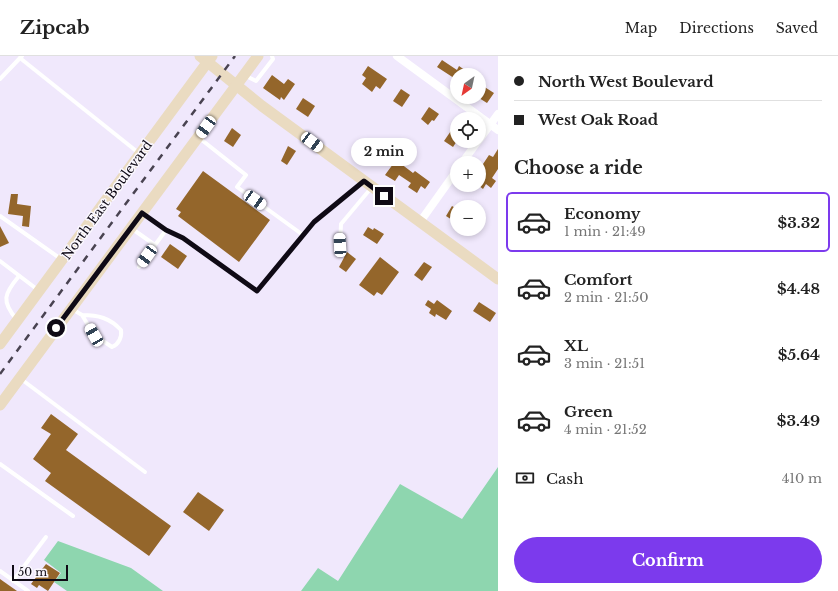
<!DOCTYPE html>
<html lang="en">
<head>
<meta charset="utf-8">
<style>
	body { margin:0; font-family:"Libre Baskerville",serif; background:#f2f2f2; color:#222; height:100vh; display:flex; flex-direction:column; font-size:15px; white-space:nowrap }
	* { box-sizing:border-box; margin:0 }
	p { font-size:13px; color:#767676 }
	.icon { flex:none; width:22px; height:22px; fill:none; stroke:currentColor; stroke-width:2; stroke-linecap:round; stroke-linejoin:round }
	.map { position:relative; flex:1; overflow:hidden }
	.drawer { display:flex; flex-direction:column; background:#fff; width:340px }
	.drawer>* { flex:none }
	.guide { display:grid; align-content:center; height:88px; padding:0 16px; background:#fff }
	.needle { width:26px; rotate:213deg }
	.tools { position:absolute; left:450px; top:12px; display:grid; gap:8px }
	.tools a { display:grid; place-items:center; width:36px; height:36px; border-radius:50%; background:#fff; box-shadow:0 2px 6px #0003; font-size:20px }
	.scale { position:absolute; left:12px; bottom:10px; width:56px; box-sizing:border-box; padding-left:4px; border:2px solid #0f0a15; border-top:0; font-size:11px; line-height:14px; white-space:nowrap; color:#0f0a15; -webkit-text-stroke:3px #fbf8ff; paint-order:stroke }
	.end { position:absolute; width:18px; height:18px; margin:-9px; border:5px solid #0f0a15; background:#fff; box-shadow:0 0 0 2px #fff }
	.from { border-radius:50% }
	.bubble { position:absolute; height:28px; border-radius:14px; background:#fff; box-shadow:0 2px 6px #0003; font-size:13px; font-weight:700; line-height:28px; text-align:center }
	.car { position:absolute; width:12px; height:24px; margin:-12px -6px; border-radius:5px; box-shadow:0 0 3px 1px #0007; background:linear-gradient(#fff 24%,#345 0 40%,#fff 0 76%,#345 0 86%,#fff 0) }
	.guide b { display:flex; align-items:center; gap:14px; height:38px; font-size:15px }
	.guide b+b { border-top:1px solid #e0e0e0 }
	.guide i { width:10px; height:10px; background:#222 }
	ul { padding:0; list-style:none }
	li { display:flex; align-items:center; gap:12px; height:60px; margin:0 8px 6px; padding:0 8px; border:2px solid transparent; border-radius:6px }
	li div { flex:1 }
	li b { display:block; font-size:15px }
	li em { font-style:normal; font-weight:700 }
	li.active { border-color:#7c3aed }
	li>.icon { width:36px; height:36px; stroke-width:1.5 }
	h2 { padding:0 16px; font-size:18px; line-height:48px }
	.pay { display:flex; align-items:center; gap:10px; height:44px; padding:0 16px; font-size:15px }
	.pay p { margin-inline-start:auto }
	.cta { display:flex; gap:8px; margin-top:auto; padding:8px 16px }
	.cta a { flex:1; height:46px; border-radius:24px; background:#7c3aed; color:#fff; font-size:16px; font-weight:700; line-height:46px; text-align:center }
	header { display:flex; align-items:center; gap:24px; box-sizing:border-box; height:56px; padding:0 20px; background:#fff; border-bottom:1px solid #e0e0e0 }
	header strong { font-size:19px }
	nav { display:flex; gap:22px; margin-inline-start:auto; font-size:14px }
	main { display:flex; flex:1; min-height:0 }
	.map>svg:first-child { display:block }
</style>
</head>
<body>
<header>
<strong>Zipcab</strong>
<nav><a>Map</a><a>Directions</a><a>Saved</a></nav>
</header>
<main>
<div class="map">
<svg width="498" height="535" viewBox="0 0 498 535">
	<rect width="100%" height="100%" fill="#f0e8fc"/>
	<!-- green -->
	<g fill="#8ed6af">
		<polygon points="498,411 498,535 301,535 318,512 338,525 400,428 462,463"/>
		<polygon points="58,485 131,512 163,535 67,535 54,526 61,517 44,504"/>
	</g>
	<!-- building -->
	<g fill="#94662b">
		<polygon points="442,4 457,14 459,10 472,19 457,19 457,24 437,11"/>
		<polygon points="368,10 387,23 380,33 376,30 372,36 362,28 366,22 362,19"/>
		<polygon points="272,19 284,28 288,23 295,28 284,44 281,41 280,44 263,32"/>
		<polygon points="483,30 494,37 487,47 479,42 482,37 479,35"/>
		<polygon points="401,33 410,39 402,51 393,45"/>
		<polygon points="303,42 315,50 308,61 296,53"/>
		<polygon points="429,51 439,58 434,65 432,64 428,69 421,63"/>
		<polygon points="457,66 457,85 453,91 444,85"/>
		<polygon points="232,72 241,79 233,91 224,85"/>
		<polygon points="288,90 296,95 287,109 281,105"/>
		<polygon points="498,93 498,113 492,122 496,125 491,132 486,128 483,133 478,129 479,114 489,99 493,101"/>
		<polygon points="396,104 413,117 415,115 430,126 425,133 421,130 417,137 408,131 411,127 399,119 395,125 385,119"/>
		<polygon points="203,115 270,164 239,206 178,160 181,156 176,153"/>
		<polygon points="11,138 18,138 17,148 31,150 29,171 22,170 23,160 8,158"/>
		<polygon points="452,150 457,153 457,167 446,160"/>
		<polygon points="0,170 9,187 0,191"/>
		<polygon points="368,171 373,174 374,172 384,178 377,188 363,179"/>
		<polygon points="170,188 187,200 178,213 161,201"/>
		<polygon points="347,196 356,203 346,216 339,211"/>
		<polygon points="380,201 399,216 382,239 377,236 374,240 359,229"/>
		<polygon points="424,206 432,211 422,225 414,219"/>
		<polygon points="428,244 434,248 437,244 452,255 446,264 436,258 435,261 429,257 431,253 425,249"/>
		<polygon points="479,246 496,257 490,266 473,255"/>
		<polygon points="51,358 78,378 66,394 171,470 149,500 45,425 51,417 33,403 51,378 41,372"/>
		<polygon points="198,436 224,454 209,475 183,456"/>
		<polygon points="46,508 60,517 48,535 39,529 37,532 31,528"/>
		<polygon points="0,523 17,535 0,535"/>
	</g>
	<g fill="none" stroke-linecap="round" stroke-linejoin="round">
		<!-- lane -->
		<g stroke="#fff" stroke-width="4">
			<polyline points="22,0 20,2 140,98"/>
			<polyline points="244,19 256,25 273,3 272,0"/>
			<polyline points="0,23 20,2"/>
			<polyline points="198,81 246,119 237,131 303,179"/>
			<polyline points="142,157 166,174 183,182 257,235 314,166 364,125"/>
			<polyline points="0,160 61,203"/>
			<polyline points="131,172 155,189"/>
			<polyline points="340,189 341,168 372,131"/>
			<polyline points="0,205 38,234"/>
			<polyline points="139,211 166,174"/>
			<path d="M72,253l10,6 12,20 18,12c7,-3 10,-10 9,-17 -11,-12 -23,-15 -39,-15"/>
			<path d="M17,264c-16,-19 -13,-26 2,-44"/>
			<polyline points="21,323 145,416"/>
			<polyline points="0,408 73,460"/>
			<polyline points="0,515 28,535"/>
			<polyline points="13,525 46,481"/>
		</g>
		<!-- street -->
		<g stroke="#fff" stroke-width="8">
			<polyline points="397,0 498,74"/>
			<polyline points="479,84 498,58"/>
			<polyline points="462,107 478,85"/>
			<polyline points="420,166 457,114"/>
		</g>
		<!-- secondary -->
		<g stroke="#eadbc1" stroke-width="11">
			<polyline points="200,0 262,50 498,223"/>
			<polyline points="0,288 212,0"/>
			<polyline points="0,349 258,0"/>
		</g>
		<!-- rail -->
		<polyline stroke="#494351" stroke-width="2.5" stroke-dasharray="7 7" stroke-linecap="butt" points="0,318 235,0"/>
	</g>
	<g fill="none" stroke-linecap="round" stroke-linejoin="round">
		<!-- route -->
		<polyline stroke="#0f0a15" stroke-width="5" points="56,272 142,157 166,174 183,182 257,235 314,166 364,125 384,140"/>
	</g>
	<g text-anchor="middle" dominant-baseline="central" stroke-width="3" stroke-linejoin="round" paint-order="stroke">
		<!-- street labels -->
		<g font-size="13" fill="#0f0a15" stroke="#fbf8ff">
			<text transform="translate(107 144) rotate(-54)">North East Boulevard</text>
		</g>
	</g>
</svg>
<div class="tools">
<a><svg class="needle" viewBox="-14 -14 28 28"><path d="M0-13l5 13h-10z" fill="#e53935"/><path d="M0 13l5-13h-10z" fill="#767676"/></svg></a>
<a><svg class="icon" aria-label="locate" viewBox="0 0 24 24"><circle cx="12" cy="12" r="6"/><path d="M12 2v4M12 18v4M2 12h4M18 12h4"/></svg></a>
<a>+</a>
<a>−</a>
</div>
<div class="scale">50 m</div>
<i class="end from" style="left:56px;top:272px"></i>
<i class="end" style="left:384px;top:140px"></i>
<div class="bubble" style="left:351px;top:82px;width:66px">2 min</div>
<i class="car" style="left:206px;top:71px;rotate:216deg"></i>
<i class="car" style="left:312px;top:86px;rotate:127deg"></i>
<i class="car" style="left:255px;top:144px;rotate:124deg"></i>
<i class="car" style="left:340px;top:189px;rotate:357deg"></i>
<i class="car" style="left:147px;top:200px;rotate:216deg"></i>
<i class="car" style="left:94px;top:279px;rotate:330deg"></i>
</div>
<section class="drawer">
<div class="guide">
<b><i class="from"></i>North West Boulevard</b>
<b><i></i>West Oak Road</b>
</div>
<h2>Choose a ride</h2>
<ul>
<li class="active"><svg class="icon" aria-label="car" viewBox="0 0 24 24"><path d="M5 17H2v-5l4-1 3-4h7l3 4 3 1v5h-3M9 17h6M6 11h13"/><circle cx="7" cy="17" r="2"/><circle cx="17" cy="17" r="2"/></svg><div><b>Economy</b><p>1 min · 21:49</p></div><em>$3.32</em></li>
<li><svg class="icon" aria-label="car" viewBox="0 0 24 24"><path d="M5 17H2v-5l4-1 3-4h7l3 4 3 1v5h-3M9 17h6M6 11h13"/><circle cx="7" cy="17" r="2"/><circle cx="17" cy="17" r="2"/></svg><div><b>Comfort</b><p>2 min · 21:50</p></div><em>$4.48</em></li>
<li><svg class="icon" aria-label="car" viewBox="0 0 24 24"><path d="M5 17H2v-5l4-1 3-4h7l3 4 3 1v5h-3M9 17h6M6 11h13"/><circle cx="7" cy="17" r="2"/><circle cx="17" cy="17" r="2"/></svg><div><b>XL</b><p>3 min · 21:51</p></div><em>$5.64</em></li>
<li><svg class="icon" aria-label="car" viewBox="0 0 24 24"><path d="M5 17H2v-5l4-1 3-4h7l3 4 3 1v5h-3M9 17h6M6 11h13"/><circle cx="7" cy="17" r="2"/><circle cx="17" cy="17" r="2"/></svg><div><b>Green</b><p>4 min · 21:52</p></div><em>$3.49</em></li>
</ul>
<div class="pay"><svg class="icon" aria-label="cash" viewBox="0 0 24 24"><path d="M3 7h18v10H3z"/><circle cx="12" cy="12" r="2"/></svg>Cash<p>410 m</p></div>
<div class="cta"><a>Confirm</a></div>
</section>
</main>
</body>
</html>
